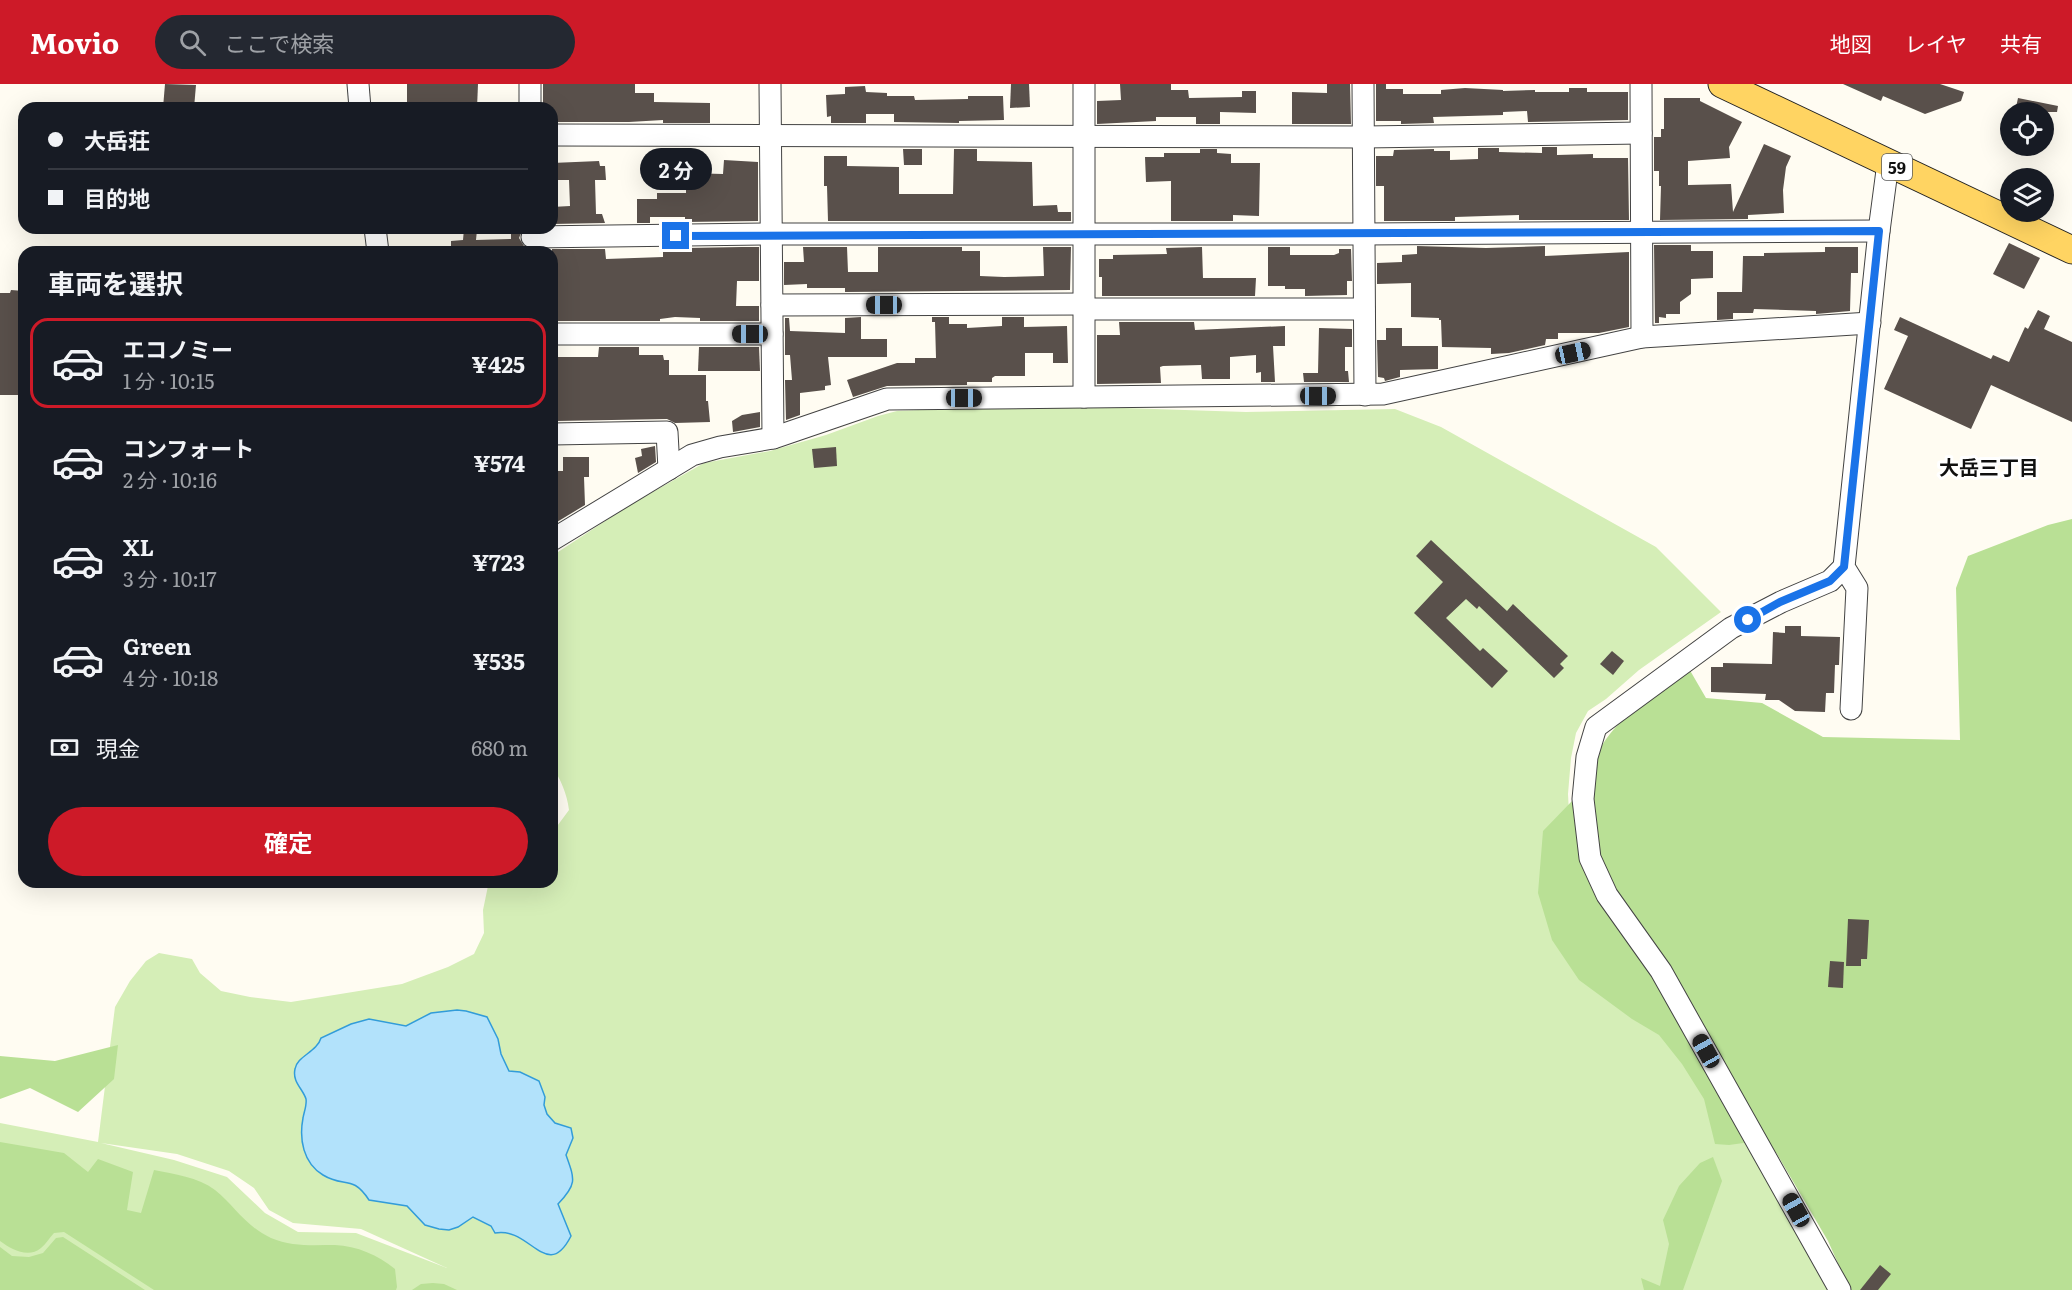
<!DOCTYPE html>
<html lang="ja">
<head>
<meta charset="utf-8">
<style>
	body { margin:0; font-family:Literata,"Noto Sans JP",serif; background:#242831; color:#f1f3f6; height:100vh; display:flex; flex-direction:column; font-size:22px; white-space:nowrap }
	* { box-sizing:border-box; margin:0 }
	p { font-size:20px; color:#9ea1a6 }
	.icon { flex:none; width:33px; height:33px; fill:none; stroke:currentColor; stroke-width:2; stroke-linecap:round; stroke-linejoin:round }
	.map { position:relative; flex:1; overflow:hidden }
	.side { position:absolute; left:18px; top:162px; width:540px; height:642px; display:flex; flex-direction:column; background:#171b24; border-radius:18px; box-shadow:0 6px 24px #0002 }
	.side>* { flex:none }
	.guide { position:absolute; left:18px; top:18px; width:540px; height:132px; border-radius:18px; box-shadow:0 6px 24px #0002; display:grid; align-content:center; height:132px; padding:0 30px; background:#171b24 }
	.controls { position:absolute; left:2000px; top:18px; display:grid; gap:12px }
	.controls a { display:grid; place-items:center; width:54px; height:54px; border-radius:50%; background:#171b24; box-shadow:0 6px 24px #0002; font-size:30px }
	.end { position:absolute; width:27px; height:27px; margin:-14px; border:8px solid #1a73e8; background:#fff; box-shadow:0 0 0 3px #fff }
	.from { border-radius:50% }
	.bubble { position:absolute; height:42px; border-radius:21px; background:#171b24; box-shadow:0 6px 24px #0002; font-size:20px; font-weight:700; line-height:42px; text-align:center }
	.car { position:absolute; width:18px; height:36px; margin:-18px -9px; border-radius:8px; box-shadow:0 0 4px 2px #0007; background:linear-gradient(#222 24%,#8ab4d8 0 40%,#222 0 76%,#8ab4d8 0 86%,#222 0) }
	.guide b { display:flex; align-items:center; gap:21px; height:57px; font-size:22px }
	.guide b+b { border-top:2px solid #363941 }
	.guide i { width:15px; height:15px; background:#f1f3f6 }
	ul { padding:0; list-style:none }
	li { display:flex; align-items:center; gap:18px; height:90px; margin:0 12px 9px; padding:0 18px; border:3px solid transparent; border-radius:18px }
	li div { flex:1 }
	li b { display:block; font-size:22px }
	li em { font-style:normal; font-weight:700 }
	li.current { border-color:#cd1a28 }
	li>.icon { width:54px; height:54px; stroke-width:1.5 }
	h2 { padding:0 30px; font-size:27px; line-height:72px }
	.pay { display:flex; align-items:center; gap:15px; height:66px; padding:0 30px; font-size:22px }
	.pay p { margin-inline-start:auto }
	.cta { display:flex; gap:12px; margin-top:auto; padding:12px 30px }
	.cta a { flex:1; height:69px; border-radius:36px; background:#cd1a28; color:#fff; font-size:24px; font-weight:700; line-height:69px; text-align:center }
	header { display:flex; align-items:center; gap:36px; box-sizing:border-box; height:84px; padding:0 30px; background:#cd1a28; color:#fff }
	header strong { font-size:28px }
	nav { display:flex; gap:33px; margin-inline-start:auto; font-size:21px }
	.search { width:420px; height:54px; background:#242831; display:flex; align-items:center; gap:15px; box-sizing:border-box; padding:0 21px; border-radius:33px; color:#9ea1a6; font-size:22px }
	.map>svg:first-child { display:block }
</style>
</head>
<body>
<header>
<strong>Movio</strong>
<div class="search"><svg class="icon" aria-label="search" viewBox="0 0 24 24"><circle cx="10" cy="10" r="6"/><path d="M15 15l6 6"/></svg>ここで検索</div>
<nav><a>地図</a><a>レイヤ</a><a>共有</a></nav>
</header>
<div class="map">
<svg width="2072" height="1206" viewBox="0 0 2072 1206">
	<rect width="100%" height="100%" fill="#fffcf2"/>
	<!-- green -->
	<path fill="#d5eeb7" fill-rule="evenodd" d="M1093,323l153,5 149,-3 46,18 215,120 65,65 -82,58 -33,29 -18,12 -12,22 -5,25 -3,36 2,38 259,458h-1829v-167l98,19 17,-135 15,-26 16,-20 13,-8 33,6 8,14 21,18 29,6 41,5 111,-18 46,-17 26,-13 10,-21 -1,-23 5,-24 8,-4h56v-49l17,-23c-2,-16 -8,-30 -17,-44v-210l76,-50 76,-43 66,-12 56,-16 52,-19 19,-5 64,-3zM101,1059l76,11 52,17 25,17 15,22 24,13 68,6 86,39 -91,-35 -58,-1 -33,-19 -38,-36 -53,-17z"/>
	<!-- forest -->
	<g fill="#b9e095">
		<path d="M2072,435v771h-222l-22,-49 -51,-87 -12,-14 -36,5 -14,-1 -11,-45 -22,-35 -23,-29 -27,-16 -53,-39 -27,-40 -14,-47 5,-62 29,-30 19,-9c2,-11 2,-23 5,-33 10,-35 65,-70 92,-92l18,31 56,5 61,34 137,3 -4,-152 12,-32 80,-31z"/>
		<polygon points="118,961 114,995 78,1028 30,1004 0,1015 0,972 55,977"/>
		<path d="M0,1058l64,11 24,19 10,-13 35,13 -6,38 14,3 13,-43c20,4 44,7 61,20 20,16 30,36 56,48 21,9 42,7 64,7 22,1 43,10 60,24l2,18 -1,3h-242l-90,-58 -10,1c-5,5 -8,11 -13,15 -13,11 -30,1 -41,-7z"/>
		<polygon points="1713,1073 1722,1097 1683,1206 1644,1206 1641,1194 1660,1202 1669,1160 1663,1136 1679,1102 1700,1079"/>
		<polygon points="63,1153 145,1206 0,1206 0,1163 12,1172 29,1173 43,1169 56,1154"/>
		<polygon points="433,1199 444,1200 457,1206 412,1206 421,1200"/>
	</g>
	<!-- water -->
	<path fill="#b2e2fb" stroke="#329cd9" stroke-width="1.5" d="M457,926l9,1 21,6 11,22 3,15 8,17 11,1 19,9 6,16 -1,8 3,9 8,9 16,5 2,10 -7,17c9,25 11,29 -8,49l13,32c-24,47 -41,-10 -76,-3l-4,-7 -18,-9 -15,10 -9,3 -10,-1 -14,-4 -18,-19 -38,-6c-17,-26 -25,-12 -46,-25 -20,-12 -24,-36 -20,-57 1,-6 4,-13 3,-19 -3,-10 -14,-17 -11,-30 2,-13 22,-17 26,-31l30,-14 18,-5 37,7 25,-13z"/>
	<!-- building -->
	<g fill="#59504b">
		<polygon points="165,0 196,1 194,24 163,24"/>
		<polygon points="407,0 478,0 477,24 407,24"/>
		<polygon points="543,0 635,0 635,9 654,9 654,18 710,19 710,39 663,39 663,36 629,38 552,38 552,24 543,24"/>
		<polygon points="1011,0 1029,0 1030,23 1010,24"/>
		<polygon points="1120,0 1171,0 1171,6 1188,6 1189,14 1242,13 1242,7 1256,7 1256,29 1220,28 1220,40 1196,40 1196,33 1156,33 1156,37 1097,40 1097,17 1121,16"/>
		<polygon points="1327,0 1350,0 1351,40 1292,40 1292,8 1327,9"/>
		<polygon points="1376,0 1386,0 1386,5 1403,5 1403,10 1441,10 1441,6 1465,4 1503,6 1503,7 1535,6 1535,8 1569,8 1569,4 1587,4 1587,8 1628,8 1628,36 1528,38 1527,27 1503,28 1503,31 1433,33 1434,39 1401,40 1401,37 1376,37"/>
		<polygon points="1843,0 1940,0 1964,8 1961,17 1925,30 1883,12 1881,17"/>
		<polygon points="865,2 866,8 887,9 887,12 914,12 915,16 968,15 968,12 1003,12 1004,36 959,37 959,39 894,38 894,30 866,30 866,39 831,39 831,32 827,33 826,11 845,10 845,3"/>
		<polygon points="1664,14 1700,14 1700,17 1742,38 1729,63 1730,74 1688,77 1688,101 1731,100 1733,128 1764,60 1791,72 1786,83 1783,106 1784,129 1748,131 1748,135 1660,136 1661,102 1659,102 1659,87 1654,87 1654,53 1661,53 1661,45 1664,45"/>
		<polygon points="2018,14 2058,22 2057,28 2015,28"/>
		<polygon points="1542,63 1557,63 1557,71 1593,70 1593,74 1628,74 1629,136 1519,136 1519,131 1486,132 1455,133 1455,137 1384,137 1384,102 1376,102 1376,72 1393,72 1394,66 1434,65 1434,67 1450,67 1450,76 1478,75 1478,64 1499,64 1499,68 1542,69"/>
		<polygon points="903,65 922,65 922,81 904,81"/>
		<polygon points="954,65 977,65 977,77 1032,78 1033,122 1057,121 1058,128 1071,128 1071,137 828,137 827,102 824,102 824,72 847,72 847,82 899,83 899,110 953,110"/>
		<polygon points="1200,65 1217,65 1217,69 1231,70 1231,79 1260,79 1259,132 1233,131 1233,137 1171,137 1171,97 1146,98 1145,73 1164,73 1164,69 1200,69"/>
		<polygon points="724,76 758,78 758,137 685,138 685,133 650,133 650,139 637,139 637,115 657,115 657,109 686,109 686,89 723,90"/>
		<polygon points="599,77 600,82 605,82 606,96 595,96 596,130 602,130 605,139 552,140 552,123 570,122 569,96 552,96 552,79"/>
		<polygon points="511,144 523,144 519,154 524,162 524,168 451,168 451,157 463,156 464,145 477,146 476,156 511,155"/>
		<polygon points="2009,159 2040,174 2024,205 1993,190"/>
		<polygon points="1654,161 1691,161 1691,167 1713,167 1713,194 1691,195 1691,210 1680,218 1680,230 1666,230 1666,234 1659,233 1659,239 1655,239"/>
		<polygon points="1417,162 1486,164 1545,162 1545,172 1629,168 1629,243 1599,249 1558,249 1558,255 1546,255 1545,261 1509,269 1491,270 1491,264 1442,263 1441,236 1439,236 1439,234 1411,233 1411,199 1377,200 1377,179 1402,178 1402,171 1417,170"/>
		<polygon points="742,163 759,163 759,197 737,197 736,222 759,222 759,237 700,237 700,234 675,233 660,235 660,237 552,237 552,165 605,165 606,175 663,173 663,168 686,168 686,164"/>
		<polygon points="803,163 847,163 848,188 878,188 878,163 962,163 962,167 980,167 980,192 1004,193 1044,192 1043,163 1071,163 1070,206 845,208 845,204 807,204 807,200 784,201 784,178 804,178"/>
		<polygon points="1202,163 1203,194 1256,194 1255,212 1102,212 1102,193 1099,193 1099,175 1113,175 1113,171 1167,170 1166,164"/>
		<polygon points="1268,163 1290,163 1290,171 1334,171 1339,169 1339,165 1351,165 1352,197 1347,197 1347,211 1305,212 1305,205 1285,205 1285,202 1268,202"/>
		<polygon points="1825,163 1858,163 1858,189 1851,189 1850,227 1816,230 1816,227 1754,225 1753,229 1733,229 1733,235 1717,236 1717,208 1742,208 1743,172 1764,172 1764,169 1825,168"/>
		<polygon points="11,206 24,207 24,311 0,311 0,209 10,209"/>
		<polygon points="2038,226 2050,232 2044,245 2072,258 2072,338 1991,301 1971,345 1884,305 1908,252 1894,246 1900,233 1991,275 1993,271 2009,278 2025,243 2028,245"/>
		<polygon points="861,233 861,255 887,255 887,273 828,273 831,301 825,302 825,306 800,309 800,331 786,336 785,296 792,296 790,271 785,271 785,234 789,234 790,247 845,249 845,234"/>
		<polygon points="932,233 949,233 949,240 967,240 967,244 1002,242 1002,233 1024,233 1024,243 1067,242 1068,279 1053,279 1053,269 1025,269 1025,292 995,292 992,294 992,298 967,298 967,301 887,302 853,313 847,296 897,279 915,279 915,274 936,274 935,238 932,238"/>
		<polygon points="1119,238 1194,238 1195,246 1285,242 1285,262 1273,262 1275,298 1261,298 1261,288 1256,289 1256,271 1230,273 1230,295 1202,295 1201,281 1163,282 1160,283 1161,299 1097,300 1097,251 1120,251"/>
		<polygon points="1319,244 1352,245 1352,263 1345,263 1345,287 1348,287 1349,298 1304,298 1303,289 1318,289"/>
		<polygon points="1386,244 1402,244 1402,262 1438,262 1438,285 1400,286 1400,293 1385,297 1384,294 1378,293 1377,256 1386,256"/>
		<polygon points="599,263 639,263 639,271 663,271 664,276 669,276 669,291 706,291 706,317 708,317 710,338 675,339 667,335 556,337 556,324 552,324 552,309 557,309 556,273 598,273"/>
		<polygon points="699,263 759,263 760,287 698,287"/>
		<polygon points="760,328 760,343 733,348 732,337 742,331"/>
		<polygon points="655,362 656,378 638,389 635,374 642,372 641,365"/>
		<polygon points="836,363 837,382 814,384 812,365"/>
		<polygon points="563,373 589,373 589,393 584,393 585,421 552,441 552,387 563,387"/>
		<polygon points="1431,456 1507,527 1513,520 1568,572 1560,580 1564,584 1554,594 1479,522 1477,525 1466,515 1446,534 1480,567 1483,564 1508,587 1492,604 1414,529 1443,498 1416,472"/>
		<polygon points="1785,542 1801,542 1801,552 1840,553 1839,581 1835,581 1834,609 1826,609 1825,628 1795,627 1779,616 1765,616 1766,610 1711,608 1711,583 1723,583 1723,579 1772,580 1773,548 1785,549"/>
		<polygon points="1612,567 1624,577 1613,591 1600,580"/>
		<polygon points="1848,835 1869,836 1867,875 1861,875 1861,882 1846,882"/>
		<polygon points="1830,877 1844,878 1843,904 1828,903"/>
		<polygon points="1880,1181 1891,1190 1878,1206 1860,1206"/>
	</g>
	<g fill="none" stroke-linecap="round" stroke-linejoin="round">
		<!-- minor casing -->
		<g stroke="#434343" stroke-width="23">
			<g id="minor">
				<polyline points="358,0 360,24"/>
				<polyline points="530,0 530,24"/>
				<polyline points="770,0 773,354"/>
				<polyline points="1363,0 1365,311"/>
				<polyline points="1641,0 1642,253"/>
				<polyline points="552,51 1364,53 1641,49"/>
				<polyline points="375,144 378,168"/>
				<polyline points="532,153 772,150 1363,150 1879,147"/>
				<polyline points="772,221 1085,220"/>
				<polyline points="1084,225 1364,225"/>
				<polyline points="552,250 772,250"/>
				<polyline points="1084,313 1084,0"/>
				<polyline points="552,350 667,348 669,385"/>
				<polyline points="552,456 692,371 720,363 773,354 887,315 1383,310 1642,253 1870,239"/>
				<polyline points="1851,625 1857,504 1844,483 1879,147 1888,79"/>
				<polyline points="1840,1206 1661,887 1607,811 1590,774 1583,715 1587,673 1596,643 1731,544 1781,518 1830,497 1844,483"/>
			</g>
		</g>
		<!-- major casing -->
		<g stroke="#212121" stroke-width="29">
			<polyline id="major" points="1722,0 2072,166"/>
		</g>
		<!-- minor -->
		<use href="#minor" stroke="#fff" stroke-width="21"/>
		<!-- major -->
		<use href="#major" stroke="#ffd462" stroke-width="27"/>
	</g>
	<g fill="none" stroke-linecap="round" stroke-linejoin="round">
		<!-- route -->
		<polyline stroke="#1a73e8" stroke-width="8" points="676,152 1879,147 1844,483 1830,497 1780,518 1748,536"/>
	</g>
	<g text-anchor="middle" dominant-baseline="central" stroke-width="6" stroke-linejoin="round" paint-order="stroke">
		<!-- shield labels -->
		<rect fill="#fff" stroke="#585858" stroke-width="1.5" x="1882" y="70" width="30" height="26" rx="4.5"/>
		<g font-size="16" font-weight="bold" fill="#101010">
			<text x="1897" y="83">59</text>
		</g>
		<!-- neighbourhood labels -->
		<g font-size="20" font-weight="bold" fill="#101010" stroke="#fff">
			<text x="1989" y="382">大岳三丁目</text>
		</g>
	</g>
</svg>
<div class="controls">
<a><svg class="icon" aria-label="locate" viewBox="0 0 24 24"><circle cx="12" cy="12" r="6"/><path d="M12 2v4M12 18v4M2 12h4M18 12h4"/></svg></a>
<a><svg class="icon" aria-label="layers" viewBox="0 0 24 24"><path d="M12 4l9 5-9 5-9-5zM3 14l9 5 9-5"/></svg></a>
</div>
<i class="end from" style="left:1748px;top:536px"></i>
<i class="end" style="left:676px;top:152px"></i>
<div class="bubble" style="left:640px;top:64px;width:72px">2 分</div>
<i class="car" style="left:884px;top:221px;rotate:270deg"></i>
<i class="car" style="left:750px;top:250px;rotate:270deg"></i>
<i class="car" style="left:1573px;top:269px;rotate:78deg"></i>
<i class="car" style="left:1318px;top:312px;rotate:90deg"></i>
<i class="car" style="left:964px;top:314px;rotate:90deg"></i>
<i class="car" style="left:1706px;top:967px;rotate:331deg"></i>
<i class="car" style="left:1796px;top:1126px;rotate:331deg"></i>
<div class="guide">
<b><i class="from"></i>大岳荘</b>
<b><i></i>目的地</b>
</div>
<section class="side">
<h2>車両を選択</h2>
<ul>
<li class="current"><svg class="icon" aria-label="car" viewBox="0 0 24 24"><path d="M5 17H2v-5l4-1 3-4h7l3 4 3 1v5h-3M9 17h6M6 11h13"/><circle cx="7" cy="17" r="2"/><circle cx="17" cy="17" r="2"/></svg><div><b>エコノミー</b><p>1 分 · 10:15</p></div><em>¥425</em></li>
<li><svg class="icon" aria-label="car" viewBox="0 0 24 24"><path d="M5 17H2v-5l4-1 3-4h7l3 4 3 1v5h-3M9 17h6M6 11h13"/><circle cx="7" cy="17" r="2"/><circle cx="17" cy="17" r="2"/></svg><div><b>コンフォート</b><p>2 分 · 10:16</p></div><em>¥574</em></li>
<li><svg class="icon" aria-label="car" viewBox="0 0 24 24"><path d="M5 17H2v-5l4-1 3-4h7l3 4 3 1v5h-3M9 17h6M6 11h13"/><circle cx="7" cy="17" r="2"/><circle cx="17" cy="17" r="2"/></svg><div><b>XL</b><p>3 分 · 10:17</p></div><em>¥723</em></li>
<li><svg class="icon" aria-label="car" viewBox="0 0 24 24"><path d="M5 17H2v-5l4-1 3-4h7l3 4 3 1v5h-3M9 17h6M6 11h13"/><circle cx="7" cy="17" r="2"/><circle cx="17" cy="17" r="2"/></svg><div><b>Green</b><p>4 分 · 10:18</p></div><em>¥535</em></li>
</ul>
<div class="pay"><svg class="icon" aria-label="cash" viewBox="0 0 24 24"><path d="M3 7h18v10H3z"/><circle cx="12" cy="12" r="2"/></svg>現金<p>680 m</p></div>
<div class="cta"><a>確定</a></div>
</section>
</div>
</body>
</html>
